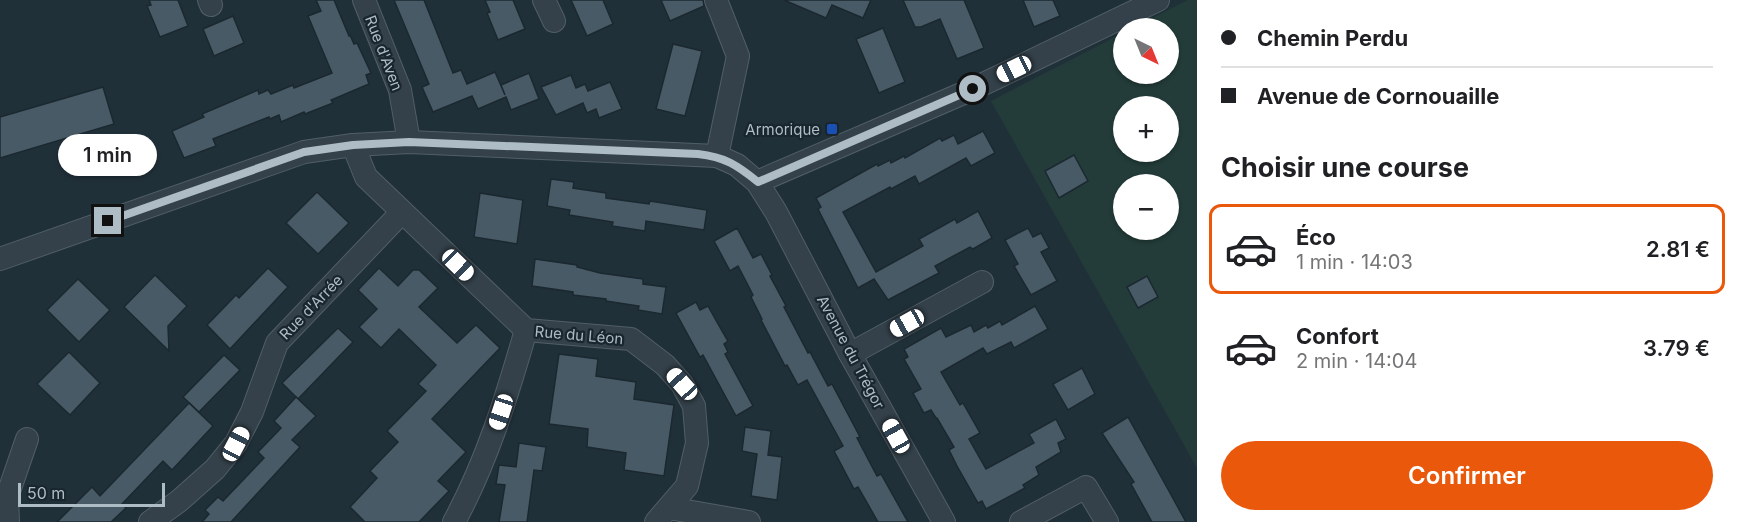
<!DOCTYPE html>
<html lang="fr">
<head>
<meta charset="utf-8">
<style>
	body { margin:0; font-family:Inter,sans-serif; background:#f6f6f6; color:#202124; height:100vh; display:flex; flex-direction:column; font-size:22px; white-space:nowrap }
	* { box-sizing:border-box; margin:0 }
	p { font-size:20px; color:#757577 }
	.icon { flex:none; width:33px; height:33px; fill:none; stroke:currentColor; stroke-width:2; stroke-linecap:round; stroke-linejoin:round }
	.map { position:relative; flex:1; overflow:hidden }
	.side { display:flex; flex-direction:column; background:#fff; width:540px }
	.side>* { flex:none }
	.guide { display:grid; align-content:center; height:132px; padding:0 24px; background:#fff }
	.needle { width:39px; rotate:137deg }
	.tools { position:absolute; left:1113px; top:18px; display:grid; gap:12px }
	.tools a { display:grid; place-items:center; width:66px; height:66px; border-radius:50%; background:#fff; box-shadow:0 2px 4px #0004; font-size:30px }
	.scale { position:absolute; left:18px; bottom:15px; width:147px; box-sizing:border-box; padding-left:6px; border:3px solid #aebcc6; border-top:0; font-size:16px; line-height:21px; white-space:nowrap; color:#aebcc6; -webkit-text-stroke:4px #19262e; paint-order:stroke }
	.end { position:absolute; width:27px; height:27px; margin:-14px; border:8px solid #aebcc6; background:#111; box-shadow:0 0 0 3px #111 }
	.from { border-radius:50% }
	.bubble { position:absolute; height:42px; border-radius:21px; background:#fff; box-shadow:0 2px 4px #0004; font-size:20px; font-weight:600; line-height:42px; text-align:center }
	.car { position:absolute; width:18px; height:36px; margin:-18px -9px; border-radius:8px; box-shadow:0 0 4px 2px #0007; background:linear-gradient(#fff 24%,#345 0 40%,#fff 0 76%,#345 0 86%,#fff 0) }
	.guide b { display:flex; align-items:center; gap:21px; height:57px; font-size:22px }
	.guide b+b { border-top:2px solid #e0e0e0 }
	.guide i { width:15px; height:15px; background:#202124 }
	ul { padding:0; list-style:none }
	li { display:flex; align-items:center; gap:18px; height:90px; margin:0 12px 9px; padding:0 12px; border:3px solid transparent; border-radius:12px }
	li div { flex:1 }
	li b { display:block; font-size:22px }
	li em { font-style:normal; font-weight:600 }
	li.selected { border-color:#ea580c }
	li>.icon { width:54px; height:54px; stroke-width:1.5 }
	h2 { padding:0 24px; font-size:27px; line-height:72px }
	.action { display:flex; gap:12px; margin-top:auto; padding:12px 24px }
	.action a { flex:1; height:69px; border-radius:36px; background:#ea580c; color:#fff; font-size:24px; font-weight:600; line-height:69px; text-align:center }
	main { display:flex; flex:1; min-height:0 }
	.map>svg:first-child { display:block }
</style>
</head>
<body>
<main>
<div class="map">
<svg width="1197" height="522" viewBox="0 0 1197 522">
	<rect width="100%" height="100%" fill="#203039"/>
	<!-- green -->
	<path fill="#233c39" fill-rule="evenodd" d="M1188,0h9v468l-206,-367 132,-68 1,41h44v-46h-35zM1124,106h44v46h-44zM1124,184h44v46h-44z"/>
	<!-- building -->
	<g fill="#485a65" stroke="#1b2830" stroke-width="1.5">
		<polygon points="149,0 178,0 188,26 160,37 147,6 151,5"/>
		<polygon points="316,0 334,0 349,36 350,35 354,44 357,43 371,73 366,75 369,84 331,100 333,103 305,114 304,112 281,122 279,115 270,119 269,117 213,139 216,146 184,158 172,131 204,117 202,114 258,90 259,94 268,90 271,94 293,85 294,88 332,73 308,16 321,11"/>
		<polygon points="394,0 424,0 453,73 461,70 467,84 495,72 505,95 501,85 529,73 539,99 511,110 506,97 478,109 472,96 433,112 422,87 429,84"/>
		<polygon points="485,0 513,0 525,29 498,40 487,13 490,12"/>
		<polygon points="571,0 603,0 613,24 587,36"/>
		<polygon points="661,0 703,0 704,6 670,21"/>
		<polygon points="784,0 871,0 863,18 832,5 826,18"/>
		<polygon points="903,0 964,0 984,48 957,59 940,19 921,27 915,27"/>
		<polygon points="1023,0 1053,0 1060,16 1034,27"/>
		<polygon points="233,16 244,43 214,56 203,29"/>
		<polygon points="883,28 905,82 879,93 856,39"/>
		<polygon points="673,44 702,51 685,116 656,109"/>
		<polygon points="571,75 576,88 585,84 588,91 610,82 622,109 599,118 596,109 587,113 583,103 556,115 541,87"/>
		<polygon points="103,87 114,124 0,158 0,117"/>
		<polygon points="983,131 995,153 971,166 966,158 919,184 915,176 891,189 890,187 843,212 876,272 923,246 919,239 955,219 957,223 978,211 992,238 973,249 970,247 935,266 939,273 888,300 874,279 858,288 818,209 821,207 816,198 877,164 878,166 890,160 891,163 904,156 905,158 940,138 942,141 954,135 958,144"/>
		<polygon points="1074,155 1088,181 1059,198 1045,171"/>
		<polygon points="551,179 574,182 573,188 606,193 606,198 649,204 650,201 707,210 704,230 646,221 645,231 612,226 613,222 569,215 570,210 547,206"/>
		<polygon points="317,192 349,223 318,254 286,223"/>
		<polygon points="480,193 523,200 517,244 474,237"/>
		<polygon points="737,228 753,258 761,254 772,275 770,276 786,306 784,307 808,353 810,352 828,386 832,384 860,437 857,438 877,476 881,474 908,522 878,522 858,487 854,489 834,451 843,446 807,380 798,385 787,365 785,366 761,320 762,319 751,297 753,295 738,266 730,271 714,241"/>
		<polygon points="1028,228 1033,237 1041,233 1049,248 1041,252 1057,281 1031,295 1014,266 1018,264 1005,240"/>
		<polygon points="535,259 577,265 577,267 600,273 643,279 643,284 666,287 662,314 638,310 639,306 606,301 606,299 573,295 573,292 532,286"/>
		<polygon points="268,268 288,287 230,349 207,325 236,295 239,298"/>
		<polygon points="379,268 398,286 413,270 419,270 438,288 419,307 457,343 476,325 500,348 432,419 466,452 438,481 449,491 419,522 365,522 350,507 377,478 370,471 398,442 387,431 426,391 418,384 436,365 399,329 381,348 359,327 377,309 358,290"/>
		<polygon points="155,275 187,306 168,326 169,351 124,307"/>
		<polygon points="1147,276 1158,297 1138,308 1127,287"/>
		<polygon points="78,279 110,310 79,342 47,310"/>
		<polygon points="696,302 700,310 708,306 718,324 728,341 724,344 728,352 725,354 753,406 736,416 703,355 700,357 676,313"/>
		<polygon points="1035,306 1048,329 1014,348 1011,342 987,354 983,348 941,372 960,405 963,403 980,433 969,439 986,469 1034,443 1029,434 1056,419 1066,439 1058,443 1061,452 1036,467 1039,475 1023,485 1025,488 986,509 982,501 978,503 957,466 949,450 954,447 937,418 936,418 931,410 924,413 913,393 921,389 904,359 908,357 904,349 941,328 946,337 971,325 974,332 986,325 988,328 1000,321 1002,325"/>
		<polygon points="338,328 353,342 298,399 282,383"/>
		<polygon points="69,352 100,383 70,415 37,384"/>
		<polygon points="559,354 598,359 596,376 636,382 634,399 674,405 664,476 624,470 626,453 587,447 588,429 549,424"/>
		<polygon points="224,355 240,370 199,412 183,397"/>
		<polygon points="1082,368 1095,394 1068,410 1053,384"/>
		<polygon points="296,397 316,416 292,440 300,447 231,522 202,522 209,514 205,510 218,497 223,501 264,458 258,452 281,428 274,421"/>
		<polygon points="189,403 213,426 172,470 163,461 122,504 126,508 111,522 57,522 92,487 100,496"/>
		<polygon points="1128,417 1170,493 1186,522 1152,522 1131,484 1134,482 1102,433"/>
		<polygon points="745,427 771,431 768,455 782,457 777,500 751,496 757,454 742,451"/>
		<polygon points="519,443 546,447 542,471 534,470 527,522 499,522 505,485 496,484 499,465 516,467"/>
	</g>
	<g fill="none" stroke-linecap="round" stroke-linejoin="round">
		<!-- minor casing -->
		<g stroke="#515f67" stroke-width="24">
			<g id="minor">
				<polyline points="209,0 211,5"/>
				<polyline points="364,0 400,90 409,142"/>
				<polyline points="544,0 554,21"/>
				<polyline points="716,0 738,56 717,156"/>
				<polyline points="353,145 366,177 526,330 631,339 665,365 682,384 694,406 697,443 687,486 656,522"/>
				<polyline points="757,182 973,89 1158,0"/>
				<polyline points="0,259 304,152 353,145 409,142 717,156 737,165 757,182 776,212 850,354 944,522"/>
				<polyline points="850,354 982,282"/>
				<polyline points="669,508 749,522"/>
				<polyline points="8,522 7,497 27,439"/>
				<polyline points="150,522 179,501 215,469 236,443 252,412 277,343 402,212"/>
				<path d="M454,522c33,-61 53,-126 72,-192"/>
				<polyline points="1021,522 1086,487 1107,522"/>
			</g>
		</g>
		<!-- minor -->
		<use href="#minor" stroke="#34414a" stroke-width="22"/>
	</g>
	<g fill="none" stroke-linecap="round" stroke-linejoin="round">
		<!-- route -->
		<path stroke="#aebcc6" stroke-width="8" d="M108,221l196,-69 49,-7 56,-3 289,12c27,3 39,11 60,28l215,-93"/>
	</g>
	<!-- markers -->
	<rect fill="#1a4fb4" stroke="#19262e" stroke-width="2" x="826" y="123" width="12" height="12" rx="3"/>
	<g text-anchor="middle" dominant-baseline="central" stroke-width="4.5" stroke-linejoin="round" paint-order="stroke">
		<!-- street labels -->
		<g font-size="15" fill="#aebcc6" stroke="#19262e">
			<text transform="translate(384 53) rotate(69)">Rue d'Aven</text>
			<text transform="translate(311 307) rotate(-46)">Rue d'Arrée</text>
			<text transform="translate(579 335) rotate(5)">Rue du Léon</text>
			<text transform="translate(851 352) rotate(62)">Avenue du Trégor</text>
		</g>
		<!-- poi labels -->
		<g font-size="15" fill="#aebcc6" stroke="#19262e" text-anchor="end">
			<text x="820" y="129">Armorique</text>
		</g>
	</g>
</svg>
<div class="tools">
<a><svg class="needle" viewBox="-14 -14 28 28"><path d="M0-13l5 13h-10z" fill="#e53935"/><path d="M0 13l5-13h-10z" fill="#757577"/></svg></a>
<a>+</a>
<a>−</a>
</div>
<div class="scale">50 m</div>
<i class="end from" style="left:973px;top:89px"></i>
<i class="end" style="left:108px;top:221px"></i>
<div class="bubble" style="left:58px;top:134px;width:99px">1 min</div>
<i class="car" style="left:1014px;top:69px;rotate:244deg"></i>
<i class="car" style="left:458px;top:265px;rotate:134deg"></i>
<i class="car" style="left:907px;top:323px;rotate:241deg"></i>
<i class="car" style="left:682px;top:384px;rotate:318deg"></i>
<i class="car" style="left:501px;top:412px;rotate:198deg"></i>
<i class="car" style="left:896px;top:436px;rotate:331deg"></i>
<i class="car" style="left:236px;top:444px;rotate:28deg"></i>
</div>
<section class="side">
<div class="guide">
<b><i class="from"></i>Chemin Perdu</b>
<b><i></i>Avenue de Cornouaille</b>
</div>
<h2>Choisir une course</h2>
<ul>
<li class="selected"><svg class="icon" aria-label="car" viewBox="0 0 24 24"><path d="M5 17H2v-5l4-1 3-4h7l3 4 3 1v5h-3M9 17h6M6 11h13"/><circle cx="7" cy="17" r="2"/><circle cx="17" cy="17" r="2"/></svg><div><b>Éco</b><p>1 min · 14:03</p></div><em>2.81 €</em></li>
<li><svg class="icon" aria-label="car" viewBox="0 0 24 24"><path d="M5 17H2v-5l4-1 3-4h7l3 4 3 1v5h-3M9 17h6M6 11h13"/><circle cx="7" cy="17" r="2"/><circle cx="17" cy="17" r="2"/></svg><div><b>Confort</b><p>2 min · 14:04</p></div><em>3.79 €</em></li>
</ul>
<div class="action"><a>Confirmer</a></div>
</section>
</main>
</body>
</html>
